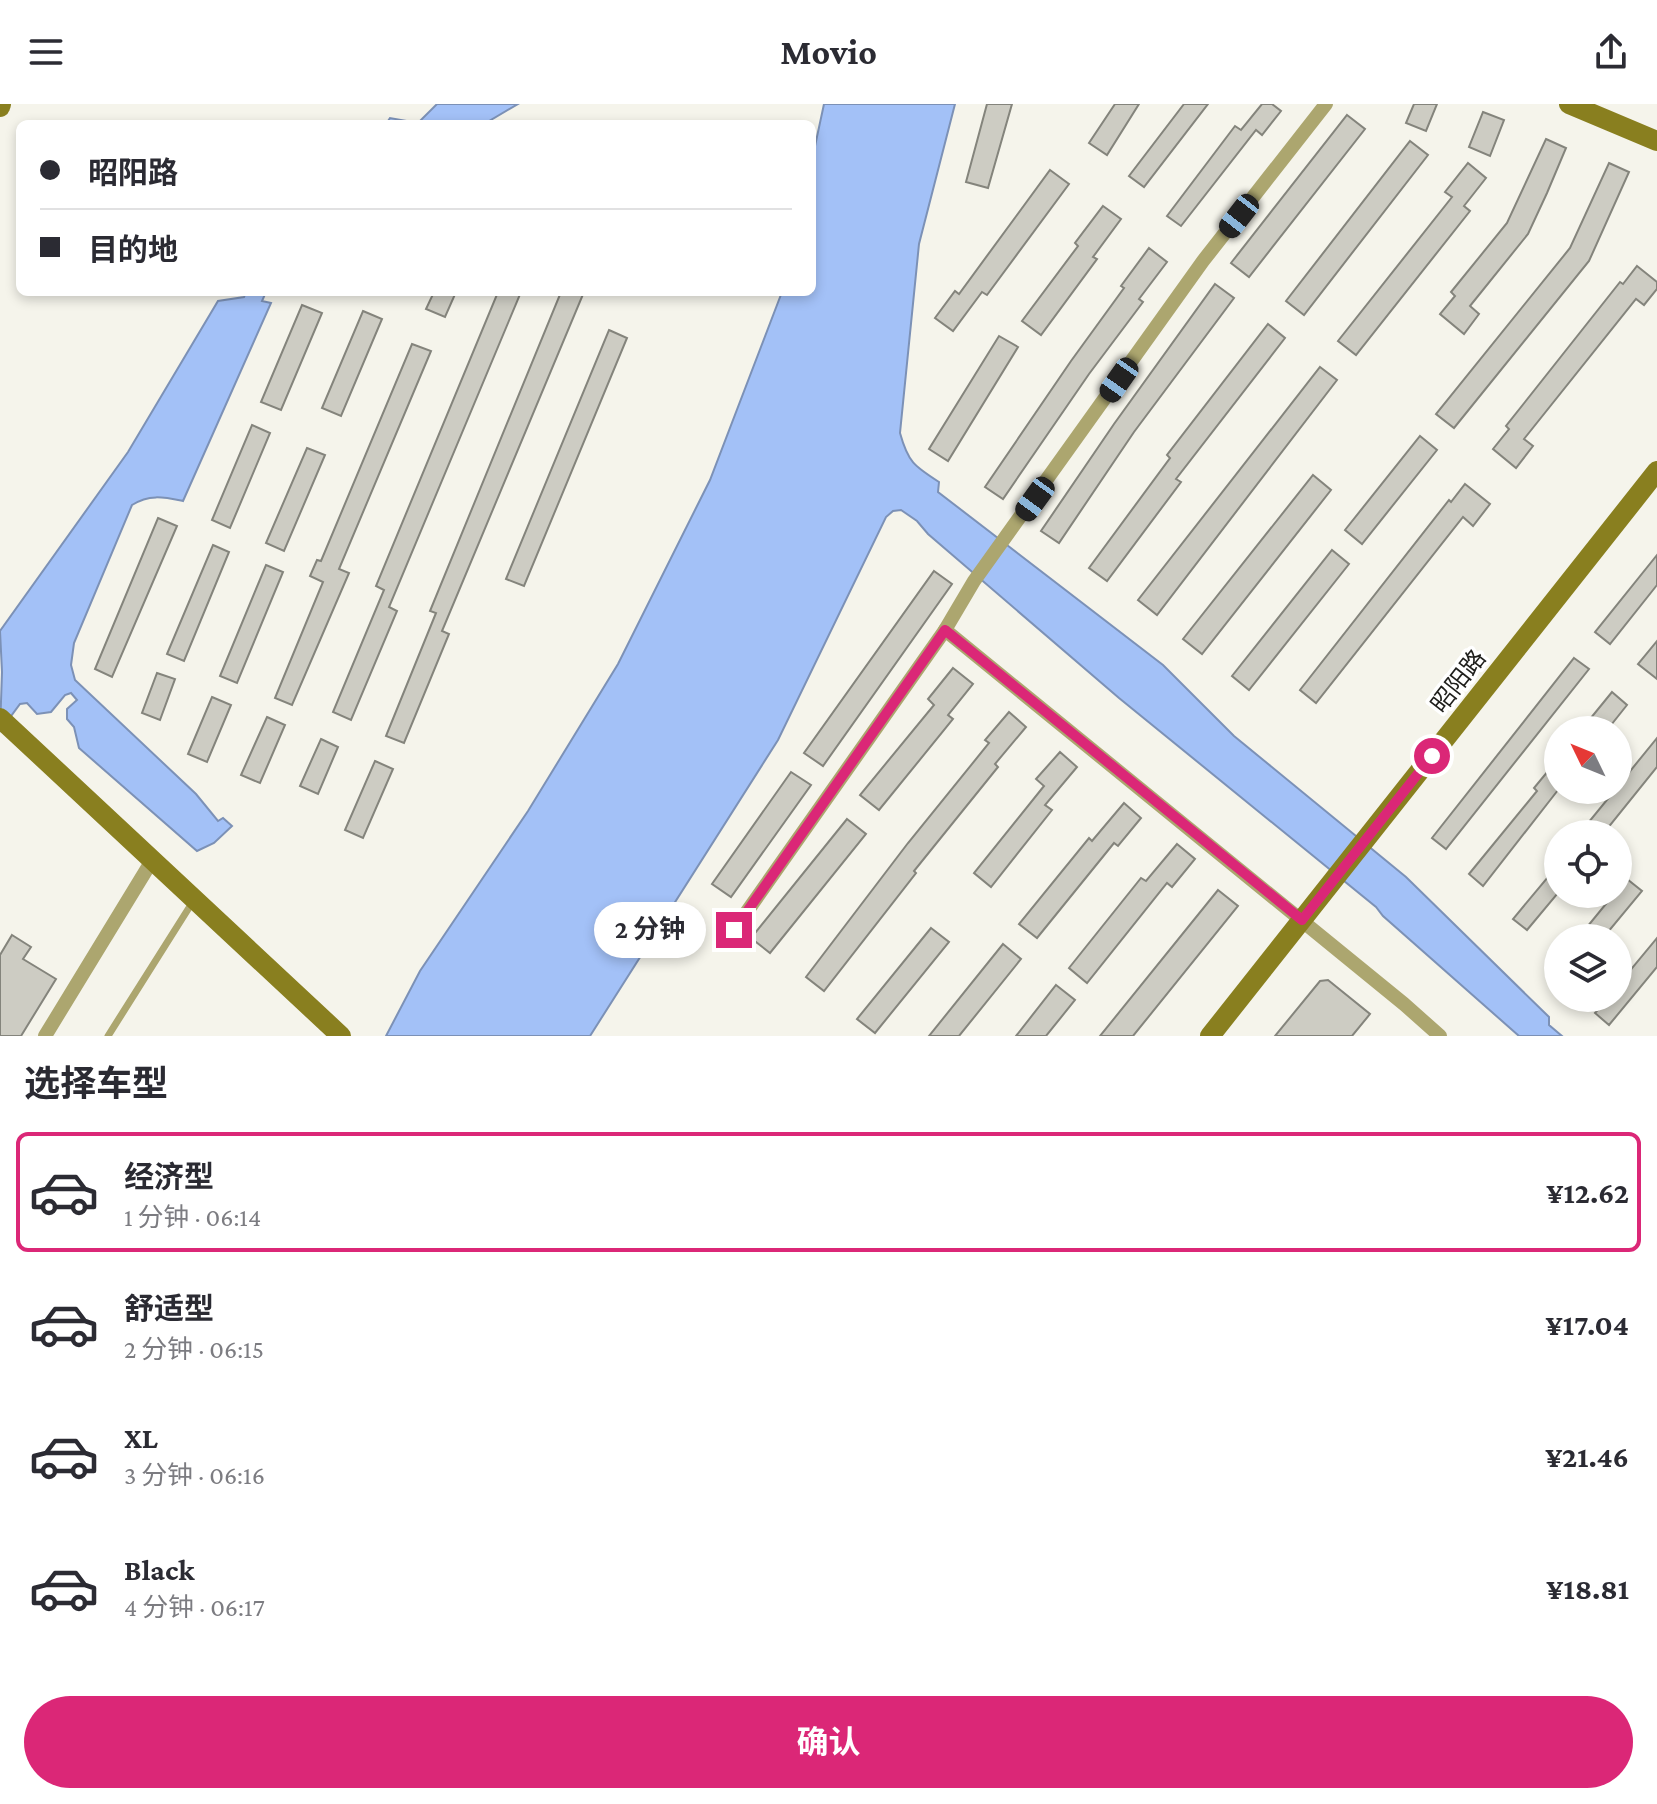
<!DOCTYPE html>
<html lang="zh">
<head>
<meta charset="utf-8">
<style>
	body { margin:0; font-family:"Crimson Pro","Noto Sans SC",serif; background:#f2f2f3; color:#2b2b33; height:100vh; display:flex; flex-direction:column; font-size:30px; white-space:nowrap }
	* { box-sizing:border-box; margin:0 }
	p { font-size:26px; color:#7c7c81 }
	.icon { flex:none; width:44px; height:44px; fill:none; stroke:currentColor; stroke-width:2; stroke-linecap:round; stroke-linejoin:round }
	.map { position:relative; height:932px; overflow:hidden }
	.drawer { display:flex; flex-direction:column; background:#fff; flex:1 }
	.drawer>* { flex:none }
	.guide { position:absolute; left:16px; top:16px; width:800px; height:176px; border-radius:12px; box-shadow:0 4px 12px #0003; display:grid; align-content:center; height:176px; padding:0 24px; background:#fff }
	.needle { width:52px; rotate:313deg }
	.buttons { position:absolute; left:1544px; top:612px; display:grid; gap:16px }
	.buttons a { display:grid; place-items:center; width:88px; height:88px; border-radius:50%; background:#fff; box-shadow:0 4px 12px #0003; font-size:40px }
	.end { position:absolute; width:36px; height:36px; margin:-18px; border:10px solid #db2777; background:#fff; box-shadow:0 0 0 4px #fff }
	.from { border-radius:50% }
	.bubble { position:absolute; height:56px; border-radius:28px; background:#fff; box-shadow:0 4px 12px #0003; font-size:26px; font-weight:700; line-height:56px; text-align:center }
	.car { position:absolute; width:24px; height:48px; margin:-24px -12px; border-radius:10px; box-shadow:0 0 6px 2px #0007; background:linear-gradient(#222 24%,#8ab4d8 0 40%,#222 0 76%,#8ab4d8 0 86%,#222 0) }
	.guide b { display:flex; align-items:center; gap:28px; height:76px; font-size:30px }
	.guide b+b { border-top:2px solid #e1e1e2 }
	.guide i { width:20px; height:20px; background:#2b2b33 }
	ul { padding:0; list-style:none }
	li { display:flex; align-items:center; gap:24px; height:120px; margin:0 16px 12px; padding:0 8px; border:4px solid transparent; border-radius:12px }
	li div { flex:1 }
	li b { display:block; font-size:30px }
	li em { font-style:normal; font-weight:700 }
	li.current { border-color:#db2777 }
	li>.icon { width:72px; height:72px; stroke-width:1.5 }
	h2 { padding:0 24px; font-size:36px; line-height:96px }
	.cta { display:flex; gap:16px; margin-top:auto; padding:16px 24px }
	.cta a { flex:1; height:92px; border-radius:48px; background:#db2777; color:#fff; font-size:32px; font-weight:700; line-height:92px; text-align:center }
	header { display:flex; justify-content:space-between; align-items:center; height:104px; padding:0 24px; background:#fff; font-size:36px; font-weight:700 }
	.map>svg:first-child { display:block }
</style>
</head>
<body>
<header><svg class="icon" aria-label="menu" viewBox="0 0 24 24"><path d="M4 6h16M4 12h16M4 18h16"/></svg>Movio<svg class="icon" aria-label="share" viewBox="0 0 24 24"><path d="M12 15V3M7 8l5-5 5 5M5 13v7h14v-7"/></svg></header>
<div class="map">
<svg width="1657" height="932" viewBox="0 0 1657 932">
	<rect width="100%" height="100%" fill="#f5f4eb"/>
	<!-- water -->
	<g fill="#a3c1f7" stroke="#7c91b6" stroke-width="2">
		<polygon points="437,0 518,0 484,20 386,20 390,14 418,19"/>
		<path d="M824,0h131l-36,140 -19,189c8,29 14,33 39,49l-1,10 225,173 71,71 172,141 143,140v8l13,11h-43l-136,-120 -7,-9 -257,-209 -191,-164 -11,-13 -16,-11 -8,1 -7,6 -108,223 -188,296h-204l34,-65 108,-160 90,-147 92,-184 72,-188h30v-132z"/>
		<path d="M246,188h20l-4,9 9,2 -88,198c-20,-4 -34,-7 -51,4l-58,138 -3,22 4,15 121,114 22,27 5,-3 9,8 -18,17 -17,8 -118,-103 -5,-21 -7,-8v-10l10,-9 -6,-7 -6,2 -14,17 -14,2 -10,-11 -7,1 -20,27 2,-59 -2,-41 128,-179 90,-151 26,-4z"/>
	</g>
	<!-- building -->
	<g fill="#cdccc3" stroke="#84847c" stroke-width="2">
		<polygon points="987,0 1012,0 988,84 966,78"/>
		<polygon points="1115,0 1139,0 1107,51 1089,39"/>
		<polygon points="1184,0 1208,0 1144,83 1129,72"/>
		<polygon points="1262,0 1272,0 1281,7 1262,31 1256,26 1181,122 1167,112 1235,22 1241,26"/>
		<polygon points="1414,0 1437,0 1426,27 1406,19"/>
		<polygon points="1483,8 1504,16 1490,52 1469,43"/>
		<polygon points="1347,11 1365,25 1249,173 1231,159"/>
		<polygon points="1546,35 1566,44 1547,89 1528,130 1470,202 1479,210 1464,230 1440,210 1455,192 1451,188 1507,119"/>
		<polygon points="1410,37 1428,51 1304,211 1286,197"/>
		<polygon points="1468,59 1486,74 1464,102 1470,107 1356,251 1338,237 1452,93 1445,88"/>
		<polygon points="1609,59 1629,68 1589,157 1454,324 1436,310 1570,144"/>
		<polygon points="1050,66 1069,80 987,191 982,188 953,227 935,214 955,187 959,190"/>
		<polygon points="1103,102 1121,115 1093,153 1097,155 1041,231 1022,217 1078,142 1075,139"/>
		<polygon points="1149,144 1167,158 1139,195 1143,198 1089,270 1003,395 985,383 1071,257 1124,184 1121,182"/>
		<polygon points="1637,162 1657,178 1657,185 1644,201 1636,195 1524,335 1533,342 1516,364 1493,345 1509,325 1506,322 1620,178 1623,180"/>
		<polygon points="1215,180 1234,194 1134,328 1059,439 1041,427 1114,320"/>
		<polygon points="434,188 456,188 445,213 426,205"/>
		<polygon points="498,188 521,188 389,503 397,507 351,616 333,608 384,486 376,482"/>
		<polygon points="561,188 584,188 442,527 449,530 404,639 386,632 436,509 430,507"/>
		<polygon points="302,201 322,209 281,306 261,298"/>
		<polygon points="363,207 382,215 341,312 322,304"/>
		<polygon points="1268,220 1285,234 1176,375 1181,378 1107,477 1089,464 1170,354 1167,351"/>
		<polygon points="609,226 627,234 524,482 506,475"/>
		<polygon points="999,232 1018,243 948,357 929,345"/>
		<polygon points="412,240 431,247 339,465 349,469 292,601 275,594 323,478 310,472 317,456 321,457"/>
		<polygon points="1320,263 1337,276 1157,511 1138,496"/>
		<polygon points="252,321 270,329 230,424 212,416"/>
		<polygon points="1420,332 1437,346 1362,440 1345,426"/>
		<polygon points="307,344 325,351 284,447 266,439"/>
		<polygon points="1313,371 1331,386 1202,550 1183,535"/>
		<polygon points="1465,380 1490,400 1473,422 1463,413 1316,599 1300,586 1449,396 1451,398"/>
		<polygon points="158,414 177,422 112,573 95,565"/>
		<polygon points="213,441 229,448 184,557 167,550"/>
		<polygon points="1332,446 1349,460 1249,586 1232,572"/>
		<polygon points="1657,451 1657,481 1610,540 1595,528"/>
		<polygon points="266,461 283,468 237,579 220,572"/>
		<polygon points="934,467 952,480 823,662 804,649"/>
		<polygon points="1657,537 1657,575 1638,560"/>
		<polygon points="1574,554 1589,565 1446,745 1432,734"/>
		<polygon points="953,564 973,580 948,611 953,615 879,706 860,691 934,601 928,595"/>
		<polygon points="157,569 175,575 160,616 142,609"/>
		<polygon points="1612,588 1627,601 1607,626 1581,626"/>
		<polygon points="212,593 231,601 207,658 188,650"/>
		<polygon points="1009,608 1026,623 995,660 998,663 914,767 916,769 824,887 806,873 908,739 989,639 985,636"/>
		<polygon points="267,613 285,621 260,679 241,671"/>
		<polygon points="1657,634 1657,663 1603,730 1579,730 1615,686 1618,686 1618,682"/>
		<polygon points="321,635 338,643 318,690 300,682"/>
		<polygon points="1060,648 1077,663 1045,701 1052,706 991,783 974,769 1044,682 1036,675"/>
		<polygon points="1558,655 1558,686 1483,782 1469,770 1537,687 1534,684"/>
		<polygon points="375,657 393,665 363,734 345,726"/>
		<polygon points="791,668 811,681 731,793 712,780"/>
		<polygon points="1124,699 1141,714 1118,742 1114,739 1037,834 1019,820 1089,734 1092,737"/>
		<polygon points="847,715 866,730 770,849 751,834"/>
		<polygon points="1177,740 1195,755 1172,783 1167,779 1087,879 1069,864 1141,774 1146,777"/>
		<polygon points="1558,761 1558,789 1527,826 1513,815"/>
		<polygon points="1627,775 1642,787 1603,834 1578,834 1614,790 1618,790 1618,785"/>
		<polygon points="1218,786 1238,802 1133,932 1100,932"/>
		<polygon points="931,824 949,838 875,929 857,915"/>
		<polygon points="12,831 31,843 23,855 56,875 21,932 0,932 0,851"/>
		<polygon points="1657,834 1657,863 1609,921 1595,909 1608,894 1618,894 1618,881"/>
		<polygon points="1003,840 1021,855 959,932 929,932"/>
		<polygon points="1328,876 1370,910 1352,932 1275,932 1320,877"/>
		<polygon points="1056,881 1075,896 1046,932 1016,932"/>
	</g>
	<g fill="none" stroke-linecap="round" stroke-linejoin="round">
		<!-- lane -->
		<polyline stroke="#aca66f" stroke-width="7" points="108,932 192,799"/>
		<!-- street -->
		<g stroke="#aca66f" stroke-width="14">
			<polyline points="945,526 1404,900 1440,932"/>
			<polyline points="734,826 945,526 974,477 1203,157 1326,0"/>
			<polyline points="45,932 153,755"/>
		</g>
		<!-- secondary -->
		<g stroke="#897f1f" stroke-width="20">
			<polyline points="1569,0 1657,37"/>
			<polyline points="0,3 1,0"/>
			<polyline points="0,614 341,932"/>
			<polyline points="1210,932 1657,367"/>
		</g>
	</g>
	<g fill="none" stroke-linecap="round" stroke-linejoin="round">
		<!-- route -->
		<polyline stroke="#db2777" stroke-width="10" points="734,826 945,526 1302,816 1432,652"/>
	</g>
	<g text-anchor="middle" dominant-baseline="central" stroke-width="7" stroke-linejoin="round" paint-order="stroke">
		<!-- street labels -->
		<g font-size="24" fill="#20201d" stroke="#fff">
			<text transform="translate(1458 577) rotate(-52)">昭阳路</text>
		</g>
	</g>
</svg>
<div class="buttons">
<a><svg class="needle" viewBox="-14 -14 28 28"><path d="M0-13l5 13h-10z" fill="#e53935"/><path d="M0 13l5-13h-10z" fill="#7c7c81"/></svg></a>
<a><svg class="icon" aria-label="locate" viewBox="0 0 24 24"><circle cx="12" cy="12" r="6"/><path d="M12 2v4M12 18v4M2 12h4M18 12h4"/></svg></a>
<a><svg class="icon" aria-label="layers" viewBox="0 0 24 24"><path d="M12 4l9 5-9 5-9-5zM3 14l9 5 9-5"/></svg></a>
</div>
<i class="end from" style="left:1432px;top:652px"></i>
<i class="end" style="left:734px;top:826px"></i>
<div class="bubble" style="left:594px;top:798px;width:112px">2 分钟</div>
<i class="car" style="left:1239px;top:112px;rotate:218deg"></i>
<i class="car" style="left:1119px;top:276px;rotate:215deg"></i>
<i class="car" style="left:1035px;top:395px;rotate:216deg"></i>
<div class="guide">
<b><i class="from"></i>昭阳路</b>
<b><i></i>目的地</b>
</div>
</div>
<section class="drawer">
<h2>选择车型</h2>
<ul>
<li class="current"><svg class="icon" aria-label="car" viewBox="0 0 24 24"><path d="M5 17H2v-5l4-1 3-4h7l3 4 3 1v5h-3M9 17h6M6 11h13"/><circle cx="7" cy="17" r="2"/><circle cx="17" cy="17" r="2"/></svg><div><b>经济型</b><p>1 分钟 · 06:14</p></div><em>¥12.62</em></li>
<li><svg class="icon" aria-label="car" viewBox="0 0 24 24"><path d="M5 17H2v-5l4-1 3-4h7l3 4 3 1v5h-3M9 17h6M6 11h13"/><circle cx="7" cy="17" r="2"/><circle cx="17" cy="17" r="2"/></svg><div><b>舒适型</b><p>2 分钟 · 06:15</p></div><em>¥17.04</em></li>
<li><svg class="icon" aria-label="car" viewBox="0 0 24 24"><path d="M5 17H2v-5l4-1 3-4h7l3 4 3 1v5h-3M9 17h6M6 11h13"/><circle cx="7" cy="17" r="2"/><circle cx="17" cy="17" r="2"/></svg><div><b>XL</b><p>3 分钟 · 06:16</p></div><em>¥21.46</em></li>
<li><svg class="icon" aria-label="car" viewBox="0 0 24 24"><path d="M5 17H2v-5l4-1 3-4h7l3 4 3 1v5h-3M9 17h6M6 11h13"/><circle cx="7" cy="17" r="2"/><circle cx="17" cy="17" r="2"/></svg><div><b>Black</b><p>4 分钟 · 06:17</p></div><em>¥18.81</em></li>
</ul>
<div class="cta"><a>确认</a></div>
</section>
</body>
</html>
